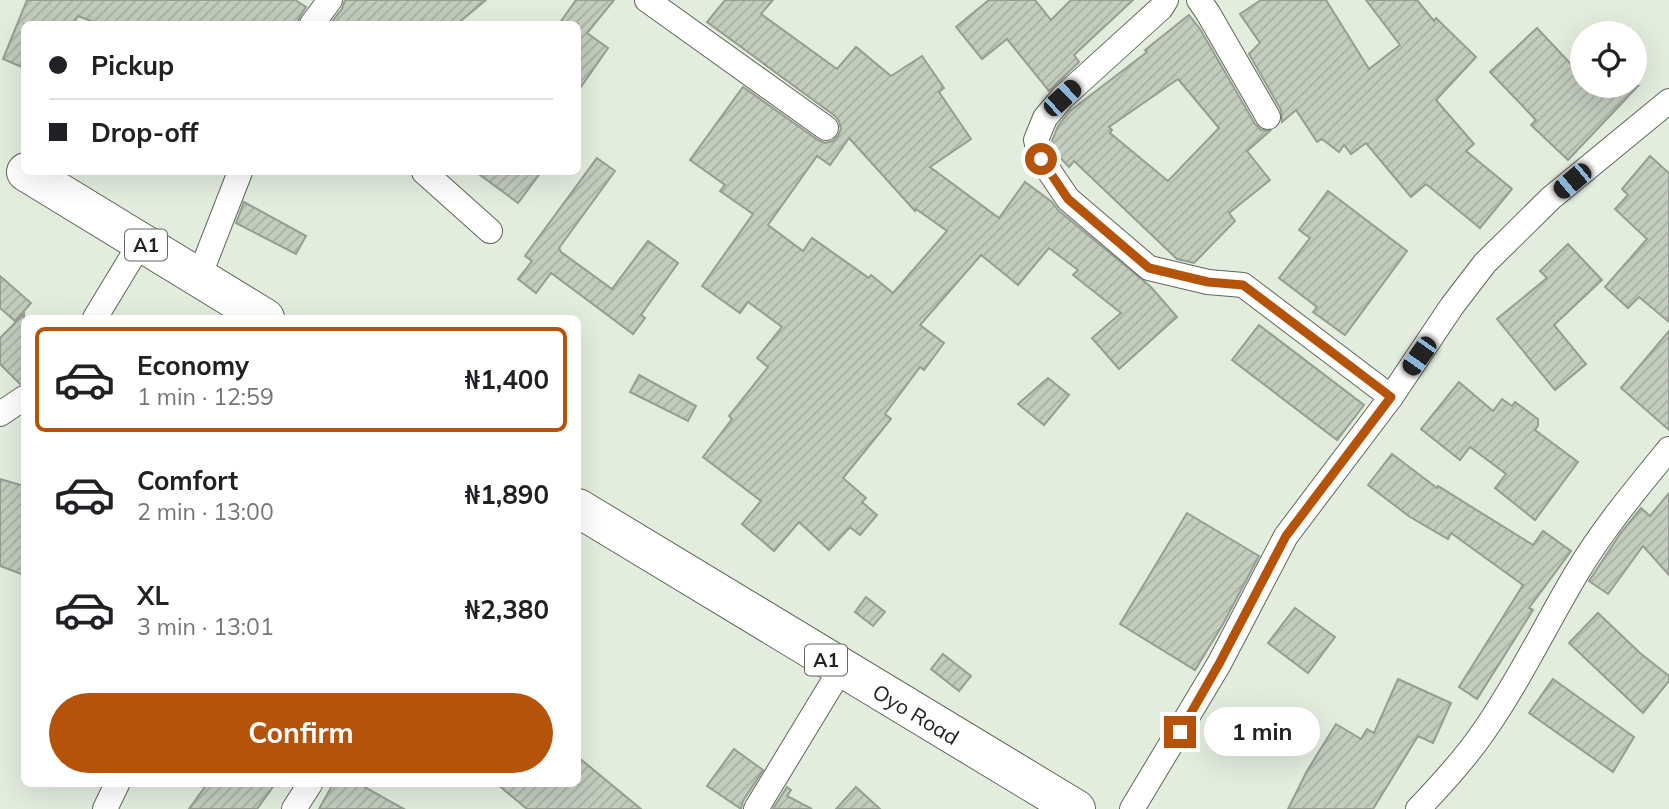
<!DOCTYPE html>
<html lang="en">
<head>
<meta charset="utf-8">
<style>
	body { margin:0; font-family:Mulish,sans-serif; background:#f6f6f6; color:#202124; height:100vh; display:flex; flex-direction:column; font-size:26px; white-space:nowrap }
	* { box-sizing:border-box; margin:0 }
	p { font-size:23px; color:#757577 }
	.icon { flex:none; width:38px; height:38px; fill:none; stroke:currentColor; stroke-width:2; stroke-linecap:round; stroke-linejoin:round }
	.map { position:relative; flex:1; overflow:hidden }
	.panel { position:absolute; left:21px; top:315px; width:560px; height:472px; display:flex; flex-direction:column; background:#fff; border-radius:10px; box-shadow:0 7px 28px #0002 }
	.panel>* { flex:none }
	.banner { position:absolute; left:21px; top:21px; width:560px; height:154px; border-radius:10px; box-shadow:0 7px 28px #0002; display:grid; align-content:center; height:154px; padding:0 28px; background:#fff }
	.buttons { position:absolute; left:1570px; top:21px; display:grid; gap:14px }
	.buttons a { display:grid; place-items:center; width:77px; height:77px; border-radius:50%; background:#fff; box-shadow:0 7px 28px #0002; font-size:35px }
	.end { position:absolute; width:32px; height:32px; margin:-16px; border:9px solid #b45309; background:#fff; box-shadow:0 0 0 4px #fff }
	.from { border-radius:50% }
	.bubble { position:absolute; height:49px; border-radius:24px; background:#fff; box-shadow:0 7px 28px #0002; font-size:23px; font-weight:700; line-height:49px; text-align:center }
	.car { position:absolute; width:21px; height:42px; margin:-21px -10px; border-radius:9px; box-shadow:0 0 5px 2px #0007; background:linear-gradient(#222 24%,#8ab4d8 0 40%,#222 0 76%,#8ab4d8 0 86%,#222 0) }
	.banner b { display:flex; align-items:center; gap:24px; height:66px; font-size:26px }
	.banner b+b { border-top:2px solid #e0e0e0 }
	.banner i { width:18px; height:18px; background:#202124 }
	ul { padding:12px 0 0; list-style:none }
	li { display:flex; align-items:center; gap:21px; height:105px; margin:0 14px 10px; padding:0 14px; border:4px solid transparent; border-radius:10px }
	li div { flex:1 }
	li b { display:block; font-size:26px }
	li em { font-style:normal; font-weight:700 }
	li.on { border-color:#b45309 }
	li>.icon { width:63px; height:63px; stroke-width:1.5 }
	.cta { display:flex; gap:14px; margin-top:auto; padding:14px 28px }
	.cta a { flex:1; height:80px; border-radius:42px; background:#b45309; color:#fff; font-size:28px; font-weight:700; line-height:80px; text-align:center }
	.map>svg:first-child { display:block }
</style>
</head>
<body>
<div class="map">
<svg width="1669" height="809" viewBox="0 0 1669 809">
	<defs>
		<pattern id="building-hatch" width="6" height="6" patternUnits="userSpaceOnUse" patternTransform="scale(1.75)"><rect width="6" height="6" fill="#c3cdbe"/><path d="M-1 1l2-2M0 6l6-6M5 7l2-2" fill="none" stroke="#a7b0a3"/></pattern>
	</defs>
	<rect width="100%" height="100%" fill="#e3edde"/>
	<!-- building -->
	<g fill="url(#building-hatch)" stroke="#959e90" stroke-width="2" fill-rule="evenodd">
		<polygon points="27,0 295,0 306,7 300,16 297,24 99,24 78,16 73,24 24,24 24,68 3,59"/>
		<polygon points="345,0 486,0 457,24 330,24 342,9"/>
		<polygon points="576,0 614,0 587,33 608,48 578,91 578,24 559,24"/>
		<path d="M725,0h48l-12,14 76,55 19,-22 35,29 31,-20 22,32 -5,4 32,47 -41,28 69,51 26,-36 27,20 6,8 93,77 26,30 -58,52 -27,-31 29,-25 -48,-38 5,-5 -29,-22 -31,37 -37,-30 -61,70 24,18 -20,27 -4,-3 -35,47 6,5 -48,59 23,20 -4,4 15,13 -17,20 -10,-8 -21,23 -30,-28 -25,29 -32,-27 19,-23 -58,-44 29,-38 -3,-3 39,-49 -11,-9 25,-31 -34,-25 -8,11 -38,-27 51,-72 -33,-23 5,-6 -35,-25 53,-73 75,53 7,3 8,-2 5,-5 3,-7 -2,-8 -4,-5 -128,-94zM849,138l66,73 1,-2 31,22 -54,62 -22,-18 -2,3 -57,-40 -9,13 -35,-26 49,-69 13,9z"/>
		<polygon points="989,0 1035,0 1051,20 1071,0 1133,0 1074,55 1079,62 1049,91 1007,39 982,59 956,27"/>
		<polygon points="1261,0 1326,0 1369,69 1400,45 1366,0 1417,0 1434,21 1436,18 1476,57 1436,100 1474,144 1466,151 1512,189 1480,228 1426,184 1411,197 1366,143 1351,154 1344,145 1339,152 1322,139 1317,142 1296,110 1282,122 1281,110 1249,54 1260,43 1240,14"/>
		<path d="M1189,15l11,14 55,95 6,6 9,1 -23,20 23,29 -41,33 6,8 -41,42 -17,-4 -103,-98 -5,6 -15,-16 -2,-10 6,-15 12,-15 77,-59 -2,-2zM1178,79l41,49 -51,53 -58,-48 2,-3 -3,-3z"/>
		<polygon points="1537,28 1582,76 1582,86 1638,86 1568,160 1531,125 1536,120 1490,72"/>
		<polygon points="1650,156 1669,173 1669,322 1639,297 1628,308 1605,287 1647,239 1615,209 1628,195 1622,189"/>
		<polygon points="597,158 615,171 559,248 561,252 612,289 648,241 678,263 641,315 645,318 633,334 551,273 536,293 518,279 532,261 525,256"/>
		<polygon points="476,172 541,172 518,203"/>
		<polygon points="1328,191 1407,251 1345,335 1313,312 1317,307 1279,278 1310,238 1299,230"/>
		<polygon points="244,202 306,236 296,254 236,223"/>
		<polygon points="1568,244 1602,280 1554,325 1586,364 1555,390 1497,319 1547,278 1540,271"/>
		<polygon points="0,276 31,303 15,321 0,308"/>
		<polygon points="24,314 24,383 20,384 0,364 0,338"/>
		<polygon points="1259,325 1364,405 1337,440 1232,360"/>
		<polygon points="1669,331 1669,430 1621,388"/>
		<polygon points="639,375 696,406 688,421 630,392"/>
		<polygon points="1048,378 1069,395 1044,425 1018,404"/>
		<polygon points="1459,382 1493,411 1502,399 1512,406 1515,402 1538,419 1538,426 1535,430 1578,462 1535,520 1495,488 1506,474 1470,447 1460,460 1421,429"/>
		<polygon points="1392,454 1437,488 1438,486 1533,545 1543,531 1571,551 1529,608 1533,610 1477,699 1459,687 1523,585 1451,533 1448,539 1410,517 1368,485"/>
		<polygon points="0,479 24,486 24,575 0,566"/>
		<polygon points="1669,493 1669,575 1643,546 1608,594 1589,581 1620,534 1641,508 1650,516"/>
		<polygon points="1187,513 1259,556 1223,624 1195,670 1120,624"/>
		<polygon points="866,597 885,612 873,626 855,612"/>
		<polygon points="1295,608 1335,637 1308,673 1268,643"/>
		<polygon points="1598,613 1640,653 1669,676 1669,681 1643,713 1569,643"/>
		<polygon points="943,654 971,676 959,691 931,669"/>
		<polygon points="1398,679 1451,703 1433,743 1418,736 1373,809 1288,809 1307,771 1336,724 1361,739 1367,729 1374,733"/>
		<polygon points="1553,679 1634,737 1613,772 1529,713"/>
		<polygon points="734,749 763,770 743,801 741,809 707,786"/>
		<polygon points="578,757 641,809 527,809 497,784 578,784"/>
		<polygon points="207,784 275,784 257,809 189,809"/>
		<polygon points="333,784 359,784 404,809 319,809"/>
		<polygon points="787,787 791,790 787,796 812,809 773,809"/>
		<polygon points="856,787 880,809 836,809"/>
	</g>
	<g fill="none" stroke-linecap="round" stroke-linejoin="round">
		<!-- minor casing -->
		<g stroke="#5e675a" stroke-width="26">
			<g id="minor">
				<polyline points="647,0 826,128"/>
				<polyline points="1166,0 1161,8 1062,98 1045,118 1036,140 1041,159 1068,199 1149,268 1208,282 1243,285 1391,397"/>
				<polyline points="1199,0 1208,13 1268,117"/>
				<polyline points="312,24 330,0"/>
				<polyline points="424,172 490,231"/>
				<polyline points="199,277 240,172"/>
				<polyline points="95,318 141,242"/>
				<polyline points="0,414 24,398"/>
				<polyline points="105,809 117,784"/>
				<polyline points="294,809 310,784"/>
				<polyline points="756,809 841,669"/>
				<polyline points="1132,809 1219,664 1286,536 1391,397 1452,306 1485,263 1551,198 1669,101"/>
				<path d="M1418,809c23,-24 47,-50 66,-78 35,-50 61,-105 92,-157 26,-44 61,-86 93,-125"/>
			</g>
		</g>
		<!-- trunk casing -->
		<g stroke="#5e675a" stroke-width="40">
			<g id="trunk">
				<polyline points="26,172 265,318"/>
				<polyline points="578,508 1076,809"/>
			</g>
		</g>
		<!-- minor -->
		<use href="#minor" stroke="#fff" stroke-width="24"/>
		<!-- trunk -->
		<use href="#trunk" stroke="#fff" stroke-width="38"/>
	</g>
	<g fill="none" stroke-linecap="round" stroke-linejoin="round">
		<!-- route -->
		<polyline stroke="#b45309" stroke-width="9" points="1041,159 1068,199 1149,268 1208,282 1243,285 1391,397 1286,536 1219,664 1180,732"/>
	</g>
	<g text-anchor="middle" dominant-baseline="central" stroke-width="5" stroke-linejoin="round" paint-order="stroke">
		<!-- shield labels -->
		<g fill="#fff" stroke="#636662" stroke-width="2">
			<rect x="125" y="229.5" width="42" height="31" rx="5"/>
			<rect x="805" y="644.5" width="42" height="31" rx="5"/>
		</g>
		<g font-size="19" font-weight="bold" fill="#20241e">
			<text x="146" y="245">A1</text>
			<text x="826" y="660">A1</text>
		</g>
		<!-- street labels -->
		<g font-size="21" fill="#20241e" stroke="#fff">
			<text transform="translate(916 714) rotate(31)">Oyo Road</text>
		</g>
	</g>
</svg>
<div class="buttons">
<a><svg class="icon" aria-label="locate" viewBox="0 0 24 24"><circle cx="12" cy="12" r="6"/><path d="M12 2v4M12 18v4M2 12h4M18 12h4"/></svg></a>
</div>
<i class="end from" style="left:1041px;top:159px"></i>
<i class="end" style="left:1180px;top:732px"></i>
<div class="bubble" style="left:1204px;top:707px;width:116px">1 min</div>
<i class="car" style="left:1062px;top:98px;rotate:47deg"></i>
<i class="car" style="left:1572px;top:181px;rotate:230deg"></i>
<i class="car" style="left:1419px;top:356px;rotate:215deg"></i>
<div class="banner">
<b><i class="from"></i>Pickup</b>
<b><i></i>Drop-off</b>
</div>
<section class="panel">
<ul>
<li class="on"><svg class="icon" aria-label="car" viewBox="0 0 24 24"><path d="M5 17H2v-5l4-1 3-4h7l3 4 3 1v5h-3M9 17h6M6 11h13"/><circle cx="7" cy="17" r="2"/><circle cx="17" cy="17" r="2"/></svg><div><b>Economy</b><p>1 min · 12:59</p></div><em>₦1,400</em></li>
<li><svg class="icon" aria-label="car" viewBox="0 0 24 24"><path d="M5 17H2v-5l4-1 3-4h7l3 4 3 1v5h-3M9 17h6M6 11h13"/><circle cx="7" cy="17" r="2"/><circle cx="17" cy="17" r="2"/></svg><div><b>Comfort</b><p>2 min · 13:00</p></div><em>₦1,890</em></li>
<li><svg class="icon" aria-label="car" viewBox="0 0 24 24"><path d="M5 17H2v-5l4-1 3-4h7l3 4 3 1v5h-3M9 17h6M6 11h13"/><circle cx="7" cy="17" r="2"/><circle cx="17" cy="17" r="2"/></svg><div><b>XL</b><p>3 min · 13:01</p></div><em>₦2,380</em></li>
</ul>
<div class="cta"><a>Confirm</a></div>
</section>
</div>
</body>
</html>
